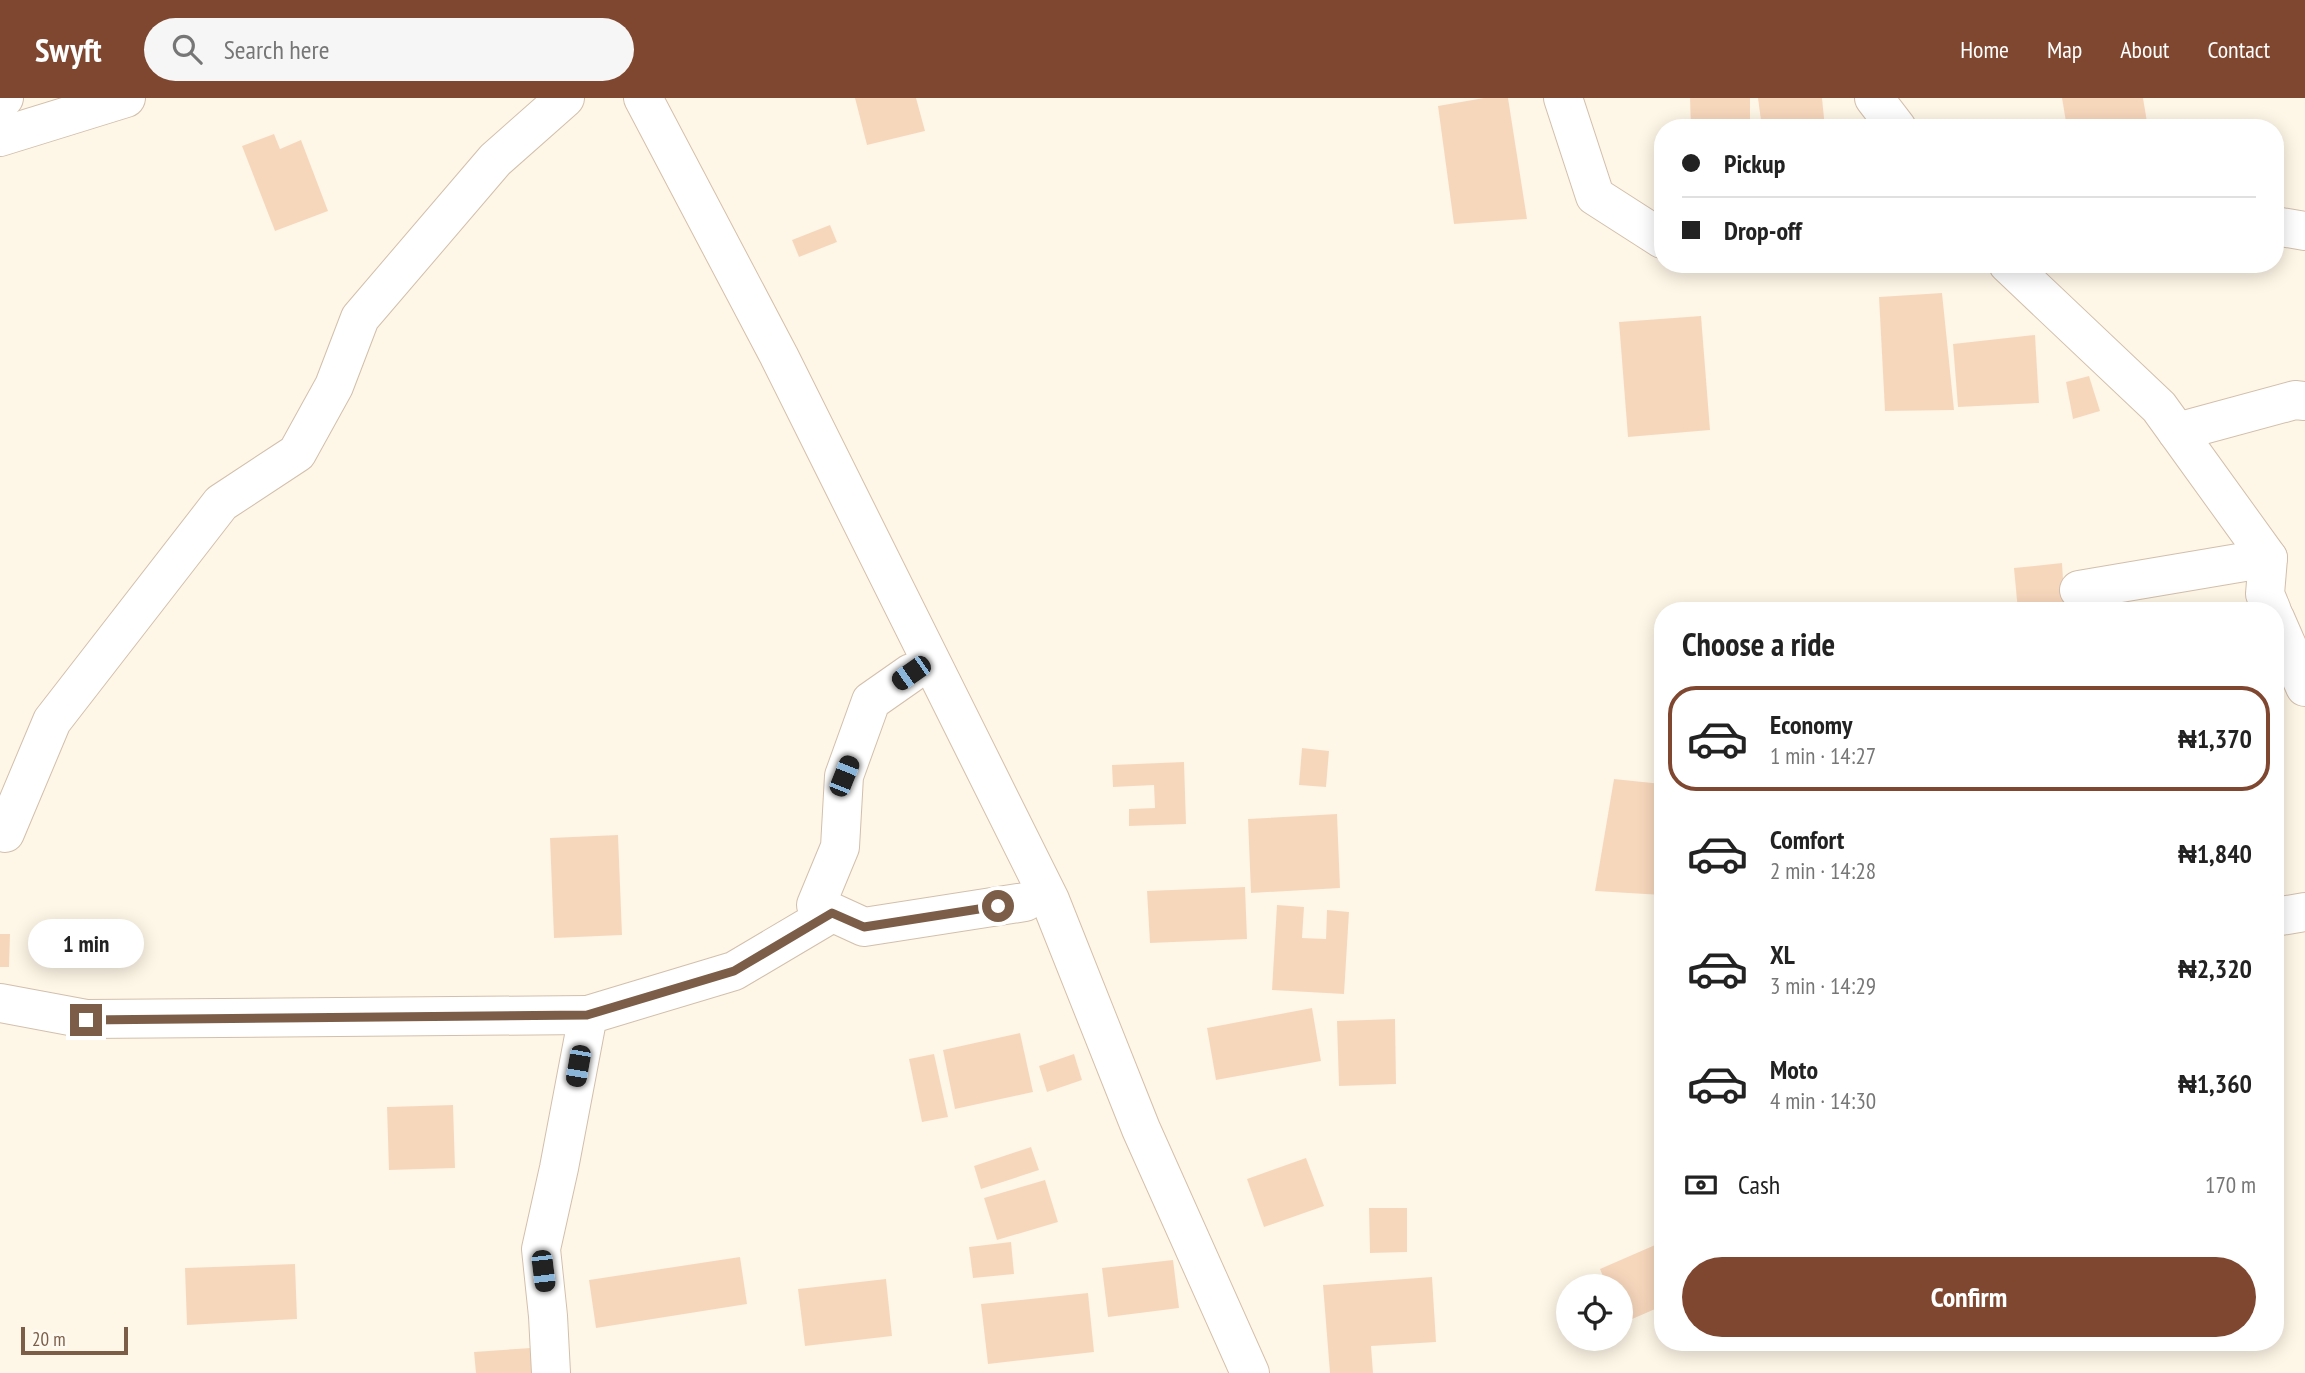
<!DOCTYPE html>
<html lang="en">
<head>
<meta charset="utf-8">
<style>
	body { margin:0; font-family:"PT Sans Narrow",sans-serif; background:#f6f6f6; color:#222; height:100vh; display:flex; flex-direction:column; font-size:26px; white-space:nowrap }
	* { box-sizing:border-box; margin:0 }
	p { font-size:23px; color:#767676 }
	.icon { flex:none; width:38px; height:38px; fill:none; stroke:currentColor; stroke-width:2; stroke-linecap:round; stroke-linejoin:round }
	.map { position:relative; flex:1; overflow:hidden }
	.panel { position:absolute; left:1654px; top:504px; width:630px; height:749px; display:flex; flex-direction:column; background:#fff; border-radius:28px; box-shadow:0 4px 18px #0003 }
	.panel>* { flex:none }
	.hud { position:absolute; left:1654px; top:21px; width:630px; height:154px; border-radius:28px; box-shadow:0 4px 18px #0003; display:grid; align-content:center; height:154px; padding:0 28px; background:#fff }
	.fabs { position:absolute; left:1556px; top:1176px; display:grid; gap:14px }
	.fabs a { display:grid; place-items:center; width:77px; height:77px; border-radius:50%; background:#fff; box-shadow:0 4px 18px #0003; font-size:35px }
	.scale { position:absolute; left:21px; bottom:18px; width:107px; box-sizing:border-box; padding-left:7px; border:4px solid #7c5d48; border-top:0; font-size:19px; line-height:24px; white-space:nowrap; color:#7c5d48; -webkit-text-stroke:5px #fffaf0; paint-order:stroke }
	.end { position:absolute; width:32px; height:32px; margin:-16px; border:9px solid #7c5d48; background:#fff; box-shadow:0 0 0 4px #fff }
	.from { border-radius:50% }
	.bubble { position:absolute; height:49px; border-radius:24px; background:#fff; box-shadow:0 4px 18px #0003; font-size:23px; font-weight:700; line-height:49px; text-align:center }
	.car { position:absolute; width:21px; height:42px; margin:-21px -10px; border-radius:9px; box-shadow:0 0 5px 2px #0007; background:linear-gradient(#222 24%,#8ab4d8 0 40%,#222 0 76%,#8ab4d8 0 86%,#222 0) }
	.hud b { display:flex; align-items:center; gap:24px; height:66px; font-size:26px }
	.hud b+b { border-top:2px solid #e0e0e0 }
	.hud i { width:18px; height:18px; background:#222 }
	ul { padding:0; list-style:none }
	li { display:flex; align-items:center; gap:21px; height:105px; margin:0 14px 10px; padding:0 14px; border:4px solid transparent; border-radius:28px }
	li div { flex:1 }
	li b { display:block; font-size:26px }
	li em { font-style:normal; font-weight:700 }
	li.on { border-color:#804730 }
	li>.icon { width:63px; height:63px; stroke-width:1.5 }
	h2 { padding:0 28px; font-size:32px; line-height:84px }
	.pay { display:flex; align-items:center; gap:18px; height:77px; padding:0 28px; font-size:26px }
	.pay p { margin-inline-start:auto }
	.cta { display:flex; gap:14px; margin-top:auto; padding:14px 28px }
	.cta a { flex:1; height:80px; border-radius:42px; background:#804730; color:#fff; font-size:28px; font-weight:700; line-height:80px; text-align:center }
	header { display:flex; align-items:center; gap:42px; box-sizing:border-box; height:98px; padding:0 35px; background:#804730; color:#fff }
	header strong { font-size:33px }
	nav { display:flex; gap:38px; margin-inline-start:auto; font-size:24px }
	.search { width:490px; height:63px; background:#f6f6f6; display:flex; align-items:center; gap:18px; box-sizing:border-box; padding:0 24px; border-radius:38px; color:#767676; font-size:26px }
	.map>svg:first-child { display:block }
</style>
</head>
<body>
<header>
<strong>Swyft</strong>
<div class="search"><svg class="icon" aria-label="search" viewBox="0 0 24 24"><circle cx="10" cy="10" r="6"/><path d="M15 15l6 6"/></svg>Search here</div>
<nav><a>Home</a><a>Map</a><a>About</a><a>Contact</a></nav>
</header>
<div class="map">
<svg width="2305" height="1275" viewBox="0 0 2305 1275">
	<rect width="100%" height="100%" fill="#fef7e7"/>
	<!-- building -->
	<g fill="#f7d7bc">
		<polygon points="855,0 916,0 925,33 867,47"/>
		<polygon points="1484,0 1508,0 1527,121 1454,126 1438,8"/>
		<polygon points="1690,0 1750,0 1750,30 1691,30"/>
		<polygon points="1758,0 1822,0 1825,30 1762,30"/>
		<polygon points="2062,0 2143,0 2148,30 2067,30"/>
		<polygon points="274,36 280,51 301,42 328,113 275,133 242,48"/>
		<polygon points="830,127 837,144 799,159 792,142"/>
		<polygon points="1942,195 1954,312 1885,313 1879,199"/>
		<polygon points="1701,218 1710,332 1628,339 1619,224"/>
		<polygon points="2035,237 2039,305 1958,309 1953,246"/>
		<polygon points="2089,278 2100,313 2073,321 2066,284"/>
		<polygon points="2062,465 2065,512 2018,513 2014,470"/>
		<polygon points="1302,650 1329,653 1326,689 1299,687"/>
		<polygon points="1184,664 1186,726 1129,728 1129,711 1155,710 1154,687 1113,689 1112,667"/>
		<polygon points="1614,681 1662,686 1662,797 1595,793"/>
		<polygon points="1337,716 1340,790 1251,795 1248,721"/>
		<polygon points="618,737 622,837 554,840 550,740"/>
		<polygon points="1245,789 1247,841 1150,845 1147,793"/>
		<polygon points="1277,807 1304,809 1302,840 1326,841 1327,812 1349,814 1344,896 1272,892"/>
		<polygon points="0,836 10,836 9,869 0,869"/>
		<polygon points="1312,910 1321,963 1216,982 1207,930"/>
		<polygon points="1395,921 1396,986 1339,988 1337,923"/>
		<polygon points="1020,935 1033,994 955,1011 943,952"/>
		<polygon points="934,956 948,1019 922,1024 909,961"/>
		<polygon points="1074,956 1082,982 1047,994 1039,968"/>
		<polygon points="453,1007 455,1070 389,1072 387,1009"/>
		<polygon points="1031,1049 1039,1072 981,1091 974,1068"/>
		<polygon points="1306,1060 1324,1108 1264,1129 1247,1081"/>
		<polygon points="1045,1082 1058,1124 997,1142 984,1100"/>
		<polygon points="1369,1110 1407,1110 1407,1154 1370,1155"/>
		<polygon points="1011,1144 1014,1176 973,1180 969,1149"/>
		<polygon points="1662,1144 1662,1208 1623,1225 1620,1219 1620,1188 1607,1188 1600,1171"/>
		<polygon points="740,1159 747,1206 596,1230 589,1182"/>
		<polygon points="1173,1162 1179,1210 1108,1219 1102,1170"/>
		<polygon points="295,1166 297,1221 187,1227 185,1170"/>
		<polygon points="1432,1179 1436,1244 1371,1248 1373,1275 1330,1275 1323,1187"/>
		<polygon points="886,1181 892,1238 805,1248 798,1191"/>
		<polygon points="1088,1195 1094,1254 988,1266 981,1206"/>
		<polygon points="531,1250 533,1275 476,1275 474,1254"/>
	</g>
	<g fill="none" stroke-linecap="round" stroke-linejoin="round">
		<!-- street casing -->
		<g stroke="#d3bfab" stroke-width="40">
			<g id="street">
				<polyline points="1563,0 1595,98 1662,141"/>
				<polyline points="1874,0 1897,30"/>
				<polyline points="0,1 4,0"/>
				<polyline points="0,39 126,0"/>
				<polyline points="2275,128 2305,133"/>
				<polyline points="2008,166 2159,309 2268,460 2265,496 2272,513"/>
				<polyline points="2177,334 2295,302 2305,303"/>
				<polyline points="2079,492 2268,460"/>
				<polyline points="2275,520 2305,589"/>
				<polyline points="911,575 871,603 844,678 840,749 816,807 864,829 1025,804"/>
				<polyline points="5,735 52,623 221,405 297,355 334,288 360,220 495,62 565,0"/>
				<polyline points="2275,819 2305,814"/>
				<polyline points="0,905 86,921 588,917"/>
				<polyline points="551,1275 548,1218 541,1151 559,1070 588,917 734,873 832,815"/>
			</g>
		</g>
		<!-- secondary casing -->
		<g stroke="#d6bfa8" stroke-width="40">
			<polyline id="secondary" points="643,0 779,258 1050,802 1141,1031 1250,1275"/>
		</g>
		<!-- street -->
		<use href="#street" stroke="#fff" stroke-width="38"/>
		<!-- secondary -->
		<use href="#secondary" stroke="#fff" stroke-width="38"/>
	</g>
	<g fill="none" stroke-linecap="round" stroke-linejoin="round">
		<!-- route -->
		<polyline stroke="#7c5d48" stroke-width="9" points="86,922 587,917 734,873 832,815 864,829 998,808"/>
	</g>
</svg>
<div class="fabs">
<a><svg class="icon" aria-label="locate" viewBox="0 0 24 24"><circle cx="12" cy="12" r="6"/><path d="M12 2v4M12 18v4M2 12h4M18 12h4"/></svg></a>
</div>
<div class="scale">20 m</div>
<i class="end from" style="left:998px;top:808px"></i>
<i class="end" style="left:86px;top:922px"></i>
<div class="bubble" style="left:28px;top:821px;width:116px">1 min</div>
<i class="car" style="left:911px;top:575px;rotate:235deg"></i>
<i class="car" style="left:844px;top:678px;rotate:22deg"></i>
<i class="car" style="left:578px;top:968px;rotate:190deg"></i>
<i class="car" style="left:543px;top:1173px;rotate:173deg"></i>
<div class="hud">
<b><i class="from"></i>Pickup</b>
<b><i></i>Drop-off</b>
</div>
<section class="panel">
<h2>Choose a ride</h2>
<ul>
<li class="on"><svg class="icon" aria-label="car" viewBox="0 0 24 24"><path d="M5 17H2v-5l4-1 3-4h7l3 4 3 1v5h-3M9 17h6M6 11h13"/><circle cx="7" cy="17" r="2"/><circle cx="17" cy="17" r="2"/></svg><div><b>Economy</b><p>1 min · 14:27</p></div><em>₦1,370</em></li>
<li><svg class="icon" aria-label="car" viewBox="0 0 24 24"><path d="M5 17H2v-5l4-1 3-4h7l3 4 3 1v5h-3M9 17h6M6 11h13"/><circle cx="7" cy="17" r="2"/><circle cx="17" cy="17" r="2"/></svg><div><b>Comfort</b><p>2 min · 14:28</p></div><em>₦1,840</em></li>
<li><svg class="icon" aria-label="car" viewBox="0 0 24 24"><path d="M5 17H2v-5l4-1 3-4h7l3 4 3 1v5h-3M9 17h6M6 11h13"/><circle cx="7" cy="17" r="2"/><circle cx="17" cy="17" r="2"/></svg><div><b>XL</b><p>3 min · 14:29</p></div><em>₦2,320</em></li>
<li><svg class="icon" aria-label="car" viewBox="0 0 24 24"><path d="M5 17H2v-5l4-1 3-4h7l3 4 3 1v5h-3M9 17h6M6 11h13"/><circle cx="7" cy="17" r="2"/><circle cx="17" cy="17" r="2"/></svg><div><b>Moto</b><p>4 min · 14:30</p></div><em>₦1,360</em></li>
</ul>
<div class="pay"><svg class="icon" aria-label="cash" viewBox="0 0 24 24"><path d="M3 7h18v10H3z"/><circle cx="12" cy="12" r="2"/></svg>Cash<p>170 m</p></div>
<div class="cta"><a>Confirm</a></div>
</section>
</div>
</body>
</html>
